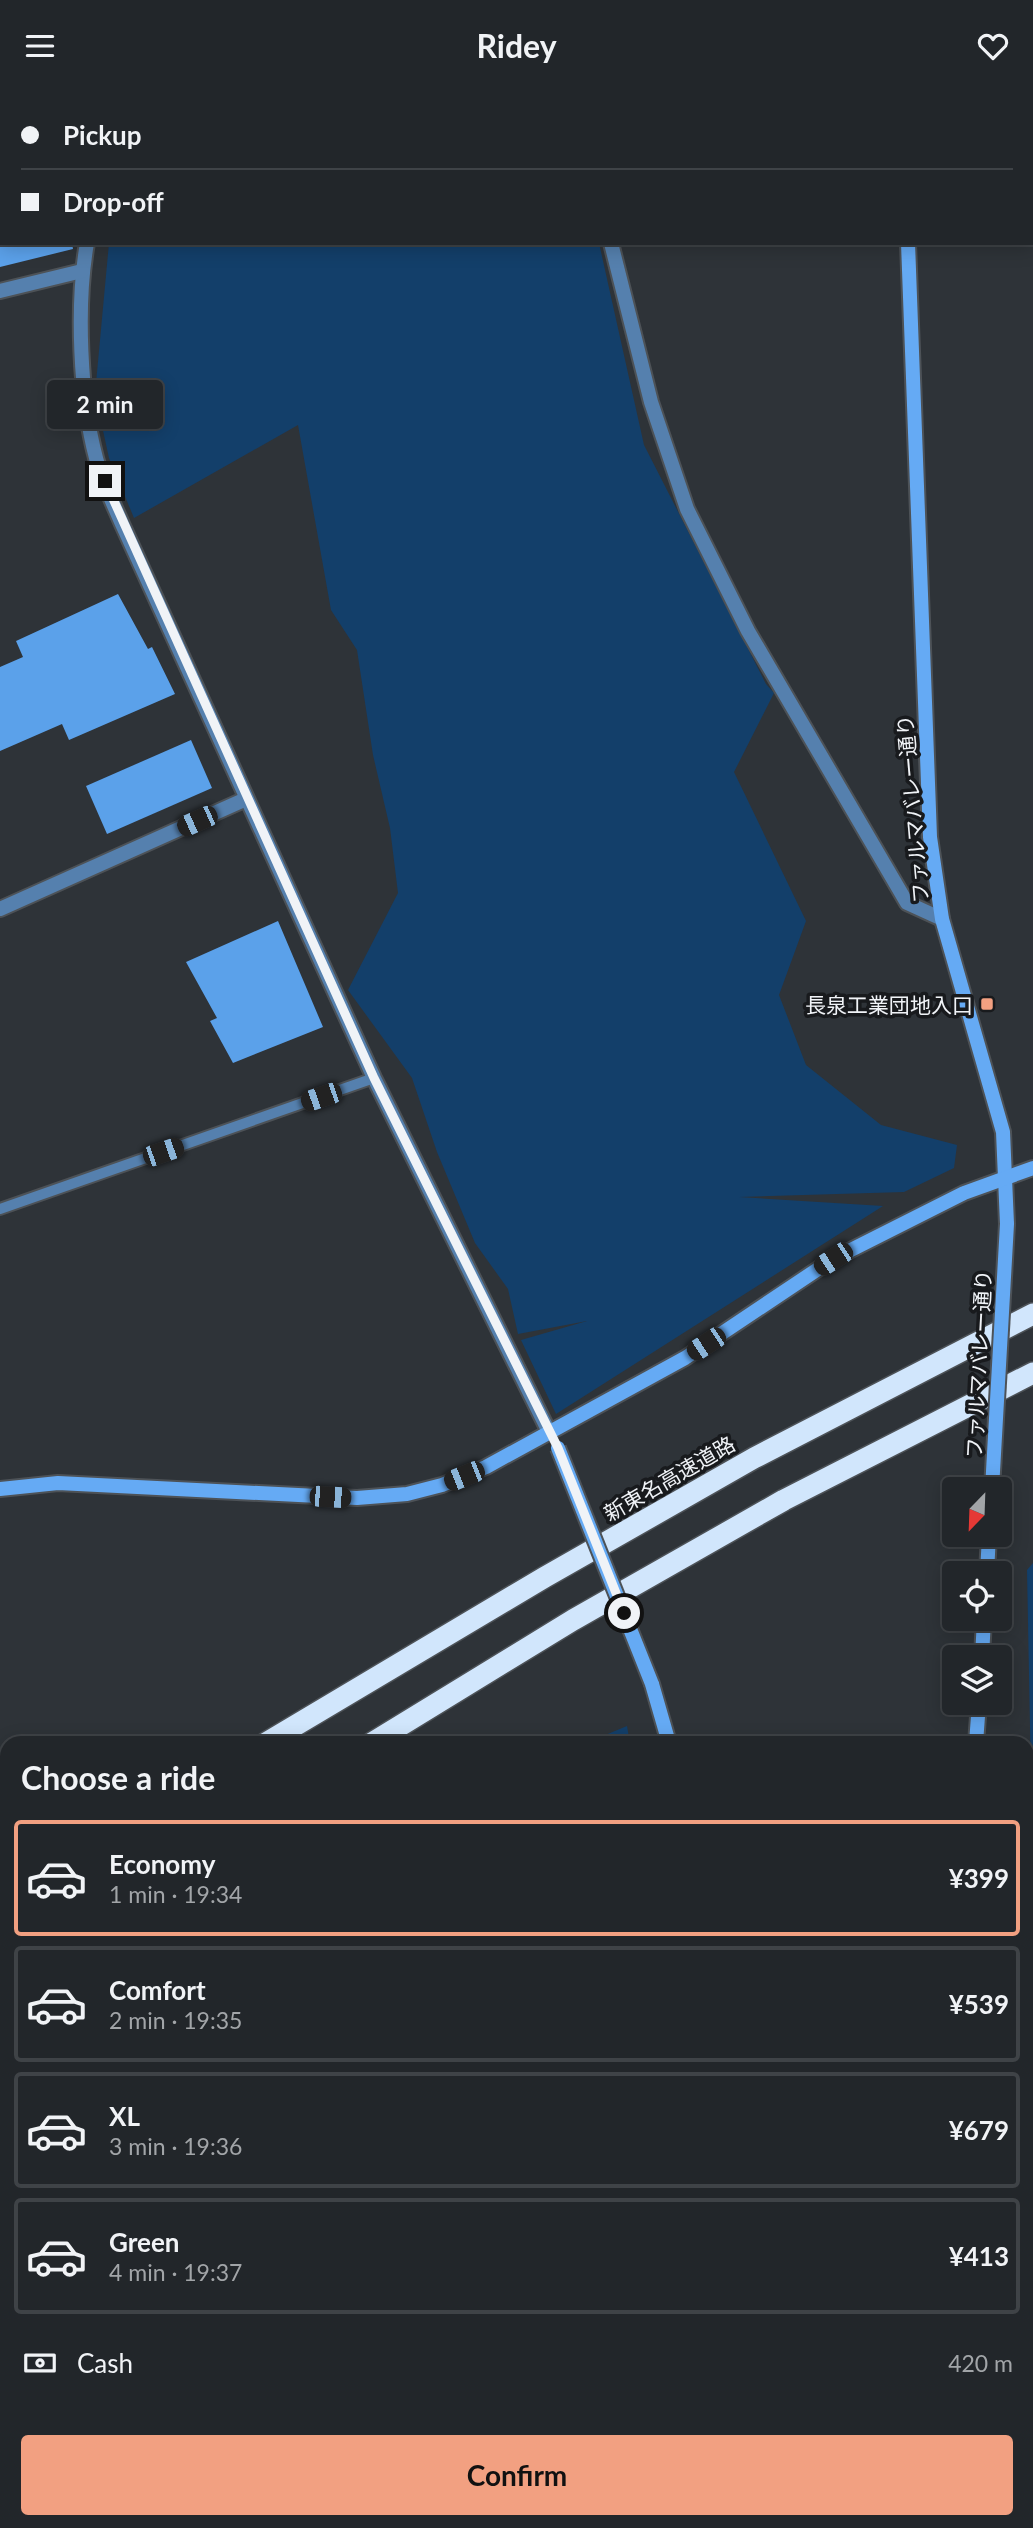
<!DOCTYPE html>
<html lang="en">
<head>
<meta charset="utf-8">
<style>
	body { margin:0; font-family:Lato,"Noto Sans JP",sans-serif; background:#2e3236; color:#f1f3f6; height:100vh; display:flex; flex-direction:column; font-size:26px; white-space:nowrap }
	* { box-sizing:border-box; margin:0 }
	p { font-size:23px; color:#a2a5a8 }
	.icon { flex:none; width:38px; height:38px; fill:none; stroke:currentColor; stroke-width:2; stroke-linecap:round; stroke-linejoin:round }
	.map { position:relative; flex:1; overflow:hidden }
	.sheet { position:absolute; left:0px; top:1645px; width:1034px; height:793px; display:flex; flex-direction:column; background:#22262a; border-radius:21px 21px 0 0; box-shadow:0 4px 18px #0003,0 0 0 2px #3f4347 }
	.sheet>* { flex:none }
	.guide { position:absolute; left:0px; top:0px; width:1034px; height:154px; box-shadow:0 4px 18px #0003,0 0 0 2px #3f4347; display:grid; align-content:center; height:154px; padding:0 21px; background:#22262a }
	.needle { width:46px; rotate:203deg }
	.fabs { position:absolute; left:942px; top:1386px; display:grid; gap:14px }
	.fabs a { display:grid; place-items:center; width:70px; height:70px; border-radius:7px; background:#22262a; box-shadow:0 4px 18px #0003,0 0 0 2px #3f4347; font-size:35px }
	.end { position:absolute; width:32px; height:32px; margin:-16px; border:9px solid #f0f3f7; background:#111; box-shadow:0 0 0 4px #111 }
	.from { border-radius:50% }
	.bubble { position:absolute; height:49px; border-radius:7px; background:#22262a; box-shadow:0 4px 18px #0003,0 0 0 2px #3f4347; font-size:23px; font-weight:700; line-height:49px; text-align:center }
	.car { position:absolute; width:21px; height:42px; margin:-21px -10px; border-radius:9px; box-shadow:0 0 5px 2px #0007; background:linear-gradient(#222 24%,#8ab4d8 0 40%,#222 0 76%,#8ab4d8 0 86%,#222 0) }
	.guide b { display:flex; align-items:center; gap:24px; height:66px; font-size:26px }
	.guide b+b { border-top:2px solid #3f4347 }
	.guide i { width:18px; height:18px; background:#f1f3f6 }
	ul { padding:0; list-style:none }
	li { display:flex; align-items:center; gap:21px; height:116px; margin:0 14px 10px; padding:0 7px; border:4px solid #3f4347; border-radius:7px }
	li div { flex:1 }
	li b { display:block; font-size:26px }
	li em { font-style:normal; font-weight:700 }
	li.on { border-color:#f2a081 }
	li>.icon { width:63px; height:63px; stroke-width:1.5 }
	h2 { padding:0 21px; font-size:32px; line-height:84px }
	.pay { display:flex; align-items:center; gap:18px; height:77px; padding:0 21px; font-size:26px }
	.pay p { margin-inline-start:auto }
	.cta { display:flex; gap:14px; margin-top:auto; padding:14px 21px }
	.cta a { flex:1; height:80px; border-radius:7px; background:#f2a081; color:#111; font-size:28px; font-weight:700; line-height:80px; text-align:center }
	header { display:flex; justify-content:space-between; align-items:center; height:91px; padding:0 21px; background:#22262a; font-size:32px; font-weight:700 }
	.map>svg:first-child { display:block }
</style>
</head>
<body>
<header><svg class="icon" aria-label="menu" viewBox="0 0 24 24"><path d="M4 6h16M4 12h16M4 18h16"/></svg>Ridey<svg class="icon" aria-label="heart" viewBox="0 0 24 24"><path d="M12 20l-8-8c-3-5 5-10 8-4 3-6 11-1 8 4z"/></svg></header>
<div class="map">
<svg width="1033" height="2437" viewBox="0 0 1033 2437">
	<rect width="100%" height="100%" fill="#2e3338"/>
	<!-- green -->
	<g fill="#133f6a">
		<rect x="120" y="0" width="445" height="2"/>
		<polygon points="109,152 599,152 644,354 766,593 774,602 734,681 806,830 779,904 806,974 881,1034 957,1054 954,1077 904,1101 739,1106 883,1115 556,1323 521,1249 587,1230 518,1243 508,1198 475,1152 437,1061 412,987 348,899 398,802 390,737 373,664 357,559 331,519 298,334 134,427 109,367 95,303"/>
		<polygon points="1033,1472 1033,1791 1027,1479"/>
		<polygon points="627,1635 630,1652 586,1652"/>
		<polygon points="1033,1972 1033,2246 1027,2248 1027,2044"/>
		<polygon points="7,2008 7,2431 84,2431 37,2437 0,2437 0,2015"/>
		<polygon points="182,2431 303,2431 305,2437 186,2437"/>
	</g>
	<!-- building -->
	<g fill="#5ba1ea">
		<polygon points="0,152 72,152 73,158 0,176"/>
		<polygon points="118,503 148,558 152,556 175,603 69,649 62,633 0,660 0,576 23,566 16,550"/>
		<polygon points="191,649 212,697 107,743 86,695"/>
		<polygon points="278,830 323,936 233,972 210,930 217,927 186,871"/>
	</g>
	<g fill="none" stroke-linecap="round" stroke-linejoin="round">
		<!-- lane casing -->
		<g stroke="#4d5257" stroke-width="14">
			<g id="lane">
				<polyline points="0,1118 374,987"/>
				<polyline points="1027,2268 1033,2265"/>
				<polyline points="1027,2300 1033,2300"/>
				<polyline points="651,2431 656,2437"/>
			</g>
		</g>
		<!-- street casing -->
		<g stroke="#4d5257" stroke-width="18">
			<g id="street">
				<polyline points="95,0 95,2"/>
				<polyline points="573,0 573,2"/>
				<path d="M87,152c-11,62 -7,155 9,215 6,23 17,45 26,66l252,554 175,354"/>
				<polyline points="611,152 651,311 687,418 748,540 907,812 942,828"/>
				<polyline points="0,200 82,180"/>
				<polyline points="0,818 246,708"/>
				<polyline points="958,2431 960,2437"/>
				<polyline points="617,2437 644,2431"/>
			</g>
		</g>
		<!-- secondary casing -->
		<g stroke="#4d5257" stroke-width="18">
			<g id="secondary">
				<polyline points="903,0 903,2"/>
				<polyline points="908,152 930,746 942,828 1003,1041 1007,1133"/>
				<polyline points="0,1398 58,1392 357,1407 407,1403 442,1394 486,1376 685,1267 833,1168 964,1102 1033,1077"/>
				<polyline points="987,1482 989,1444"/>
				<polyline points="982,1566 984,1528"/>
				<polyline points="652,1593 669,1652"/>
				<polyline points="976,1652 979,1612"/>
				<polyline points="1027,2354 1033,2358"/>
				<polyline points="785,2437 787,2431"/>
			</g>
		</g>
		<!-- highway casing -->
		<g stroke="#4d5257" stroke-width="24">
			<g id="highway">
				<polyline points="266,1652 545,1486 754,1367 1033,1223"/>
				<polyline points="372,1652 573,1529 784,1409 1033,1282"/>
				<polyline points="0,1817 7,1812"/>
				<polyline points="0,1888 7,1883"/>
			</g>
		</g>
		<!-- lane -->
		<use href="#lane" stroke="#5580ae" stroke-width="10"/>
		<!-- street -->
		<use href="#street" stroke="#5580ae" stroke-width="14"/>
		<!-- secondary -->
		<use href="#secondary" stroke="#65aaf4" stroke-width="14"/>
		<!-- highway -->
		<use href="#highway" stroke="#d1e6fc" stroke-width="21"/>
		<!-- secondary-bridge casing -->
		<g stroke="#4d5257" stroke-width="18" stroke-linecap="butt">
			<g id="secondary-bridge">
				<polyline points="558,1357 652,1593"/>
				<polyline points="992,1398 1007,1133"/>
			</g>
		</g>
		<!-- secondary-bridge -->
		<use href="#secondary-bridge" stroke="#65aaf4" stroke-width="14"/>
	</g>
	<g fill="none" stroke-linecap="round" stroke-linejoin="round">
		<!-- route -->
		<polyline stroke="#f0f3f7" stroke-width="9" points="105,390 374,987 558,1357 624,1522"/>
	</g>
	<!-- markers -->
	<rect fill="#f2a081" stroke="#181a1d" stroke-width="2.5" x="980" y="906" width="14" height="14" rx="3.5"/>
	<g text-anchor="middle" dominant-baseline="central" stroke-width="7" stroke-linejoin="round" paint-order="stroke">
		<!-- street labels -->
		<g font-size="21" fill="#f0f3f7" stroke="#181a1d">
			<text transform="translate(912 718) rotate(-95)">ファルマバレー通り</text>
			<text transform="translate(978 1273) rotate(-87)">ファルマバレー通り</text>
			<text transform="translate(669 1387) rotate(-30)">新東名高速道路</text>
		</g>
		<!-- poi labels -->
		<g font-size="21" fill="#f0f3f7" stroke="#181a1d" text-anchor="end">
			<text x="973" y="913">長泉工業団地入口</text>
		</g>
	</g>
</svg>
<div class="fabs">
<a><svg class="needle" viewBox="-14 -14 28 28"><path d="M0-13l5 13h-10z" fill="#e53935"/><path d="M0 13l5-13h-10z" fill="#a2a5a8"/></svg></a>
<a><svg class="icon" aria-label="locate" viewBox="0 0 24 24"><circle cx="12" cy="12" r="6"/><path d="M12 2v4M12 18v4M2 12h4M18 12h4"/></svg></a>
<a><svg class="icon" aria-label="layers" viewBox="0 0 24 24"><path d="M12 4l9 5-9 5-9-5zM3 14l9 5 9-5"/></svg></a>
</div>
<i class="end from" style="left:624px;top:1522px"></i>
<i class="end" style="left:105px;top:390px"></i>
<div class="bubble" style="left:47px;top:289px;width:116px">2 min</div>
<i class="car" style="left:197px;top:730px;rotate:246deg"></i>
<i class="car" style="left:321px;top:1006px;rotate:251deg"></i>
<i class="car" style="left:163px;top:1061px;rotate:71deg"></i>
<i class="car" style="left:833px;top:1168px;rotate:237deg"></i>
<i class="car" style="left:706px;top:1253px;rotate:237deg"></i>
<i class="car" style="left:464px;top:1385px;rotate:248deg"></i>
<i class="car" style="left:330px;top:1406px;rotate:93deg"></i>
<div class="guide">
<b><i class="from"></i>Pickup</b>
<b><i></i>Drop-off</b>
</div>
<section class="sheet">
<h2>Choose a ride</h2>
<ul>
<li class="on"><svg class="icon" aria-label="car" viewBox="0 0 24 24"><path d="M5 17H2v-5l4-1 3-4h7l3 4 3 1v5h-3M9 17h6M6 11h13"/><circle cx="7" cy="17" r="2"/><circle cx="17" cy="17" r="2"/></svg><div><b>Economy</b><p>1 min · 19:34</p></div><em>¥399</em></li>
<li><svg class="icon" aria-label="car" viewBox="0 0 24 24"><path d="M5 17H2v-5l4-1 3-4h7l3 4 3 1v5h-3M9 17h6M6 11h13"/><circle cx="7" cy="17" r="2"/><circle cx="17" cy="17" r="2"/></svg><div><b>Comfort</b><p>2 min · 19:35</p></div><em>¥539</em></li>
<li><svg class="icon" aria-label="car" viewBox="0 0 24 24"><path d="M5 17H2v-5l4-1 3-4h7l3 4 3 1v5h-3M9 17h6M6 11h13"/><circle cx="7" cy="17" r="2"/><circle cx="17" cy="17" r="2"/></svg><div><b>XL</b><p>3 min · 19:36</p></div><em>¥679</em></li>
<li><svg class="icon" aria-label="car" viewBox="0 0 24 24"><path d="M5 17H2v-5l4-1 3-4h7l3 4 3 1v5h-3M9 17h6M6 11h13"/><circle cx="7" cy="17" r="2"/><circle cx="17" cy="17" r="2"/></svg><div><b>Green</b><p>4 min · 19:37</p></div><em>¥413</em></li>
</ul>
<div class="pay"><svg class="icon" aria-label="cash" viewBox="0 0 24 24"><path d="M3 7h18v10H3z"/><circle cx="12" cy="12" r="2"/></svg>Cash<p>420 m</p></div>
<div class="cta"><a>Confirm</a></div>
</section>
</div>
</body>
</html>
